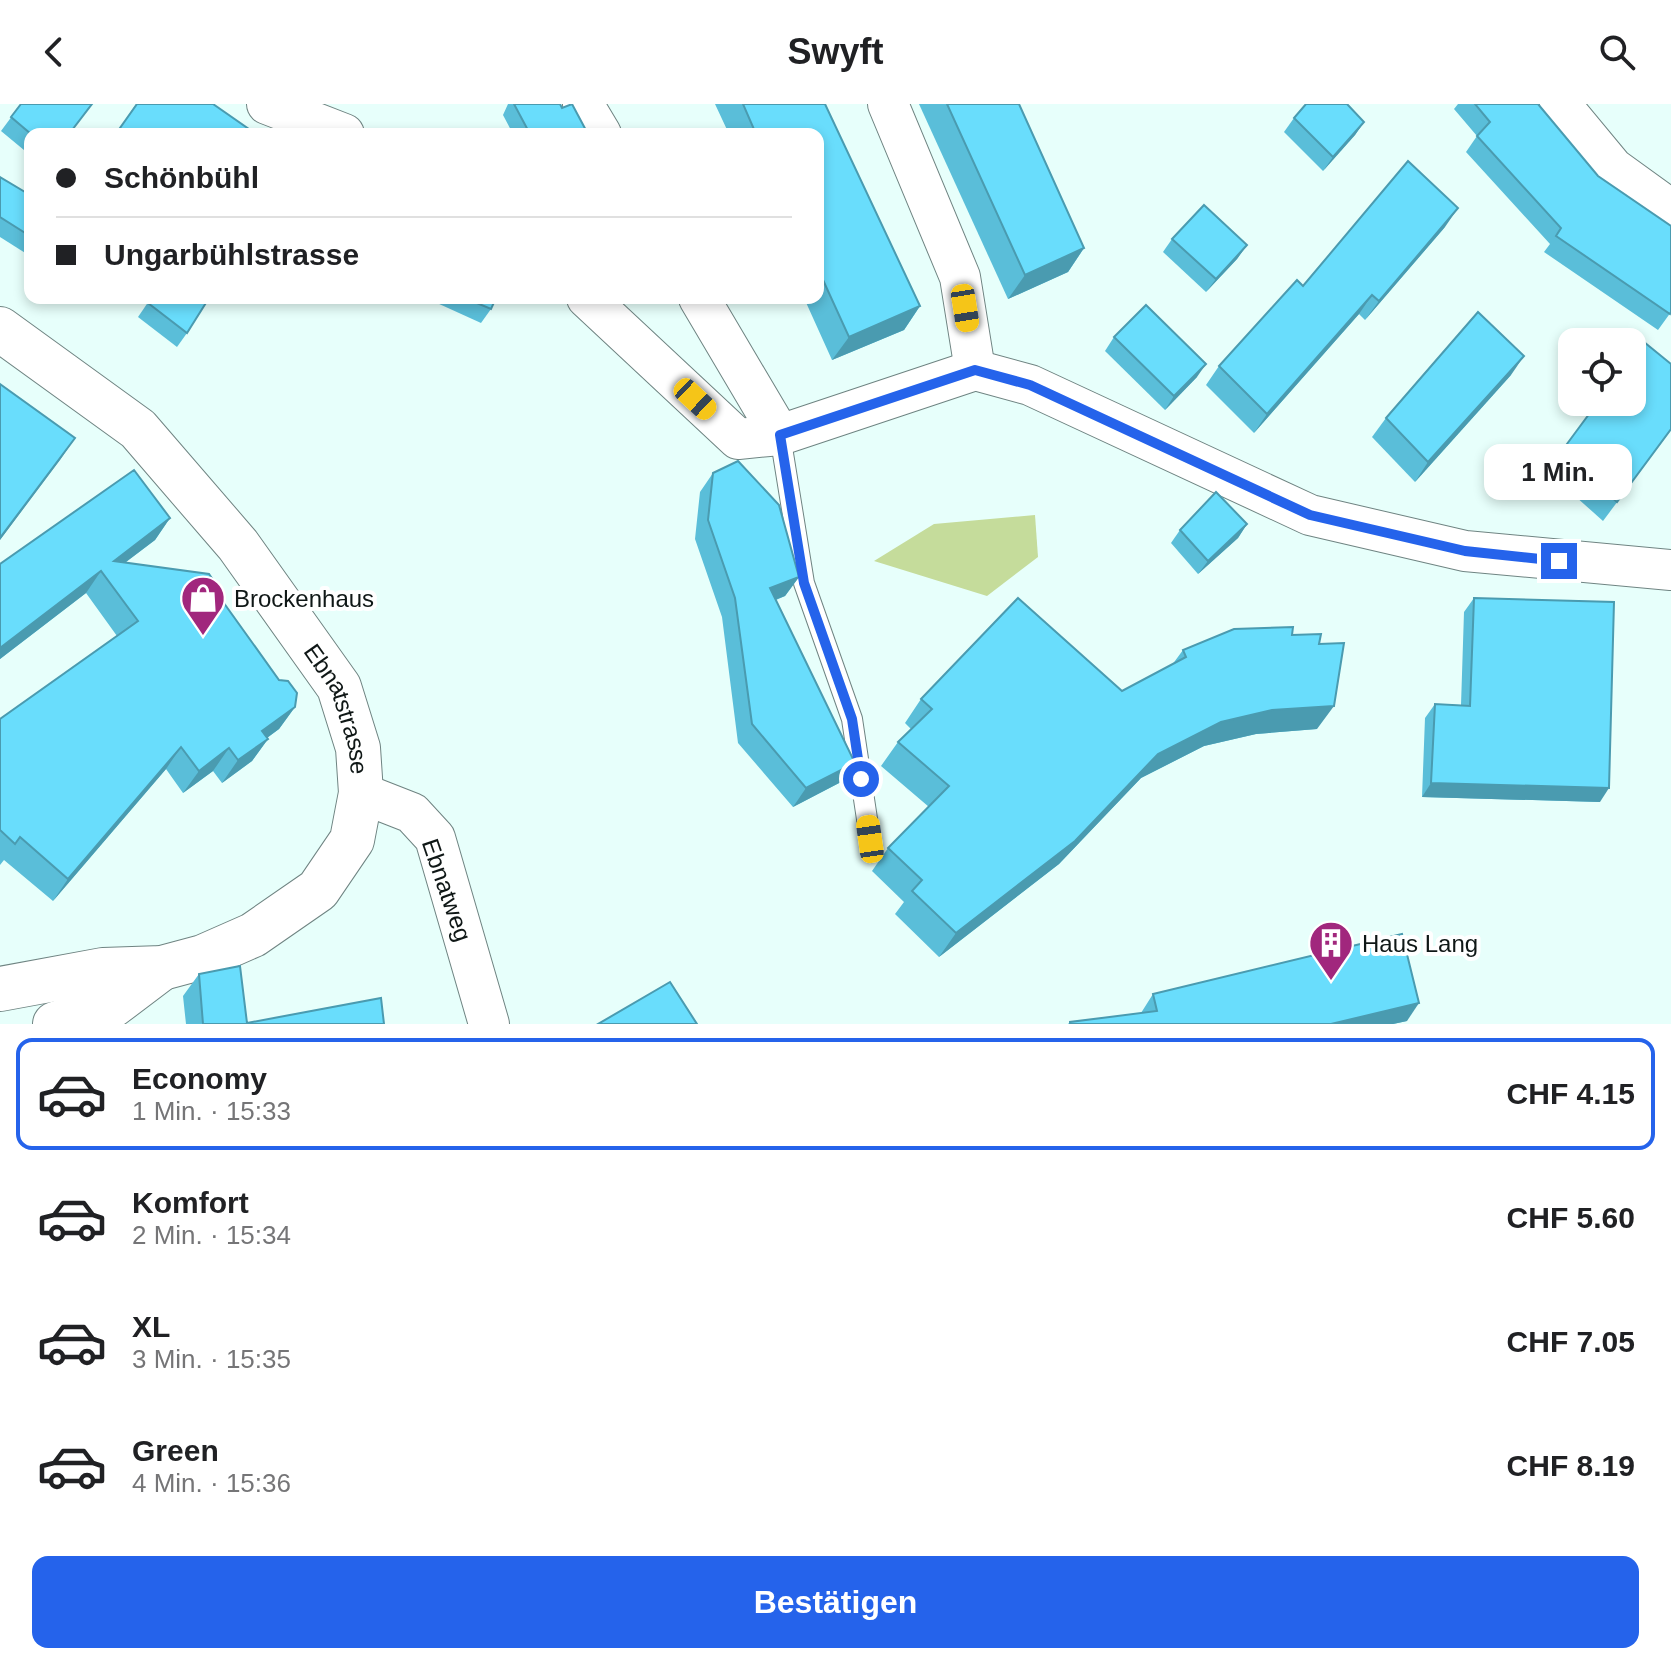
<!DOCTYPE html>
<html lang="de">
<head>
<meta charset="utf-8">
<style>
	body { margin:0; font-family:Helvetica,sans-serif; background:#f2f2f2; color:#202124; height:100vh; display:flex; flex-direction:column; font-size:30px; white-space:nowrap }
	* { box-sizing:border-box; margin:0 }
	p { font-size:26px; color:#757577 }
	.icon { flex:none; width:44px; height:44px; fill:none; stroke:currentColor; stroke-width:2; stroke-linecap:round; stroke-linejoin:round }
	.map { position:relative; height:920px; overflow:hidden }
	.drawer { display:flex; flex-direction:column; background:#fff; flex:1 }
	.drawer>* { flex:none }
	.top-card { position:absolute; left:24px; top:24px; width:800px; height:176px; border-radius:16px; box-shadow:0 4px 12px #0003; display:grid; align-content:center; height:176px; padding:0 32px; background:#fff }
	.controls { position:absolute; left:1558px; top:224px; display:grid; gap:16px }
	.controls a { display:grid; place-items:center; width:88px; height:88px; border-radius:16px; background:#fff; box-shadow:0 4px 12px #0003; font-size:40px }
	.end { position:absolute; width:36px; height:36px; margin:-18px; border:10px solid #2563eb; background:#fff; box-shadow:0 0 0 4px #fff }
	.from { border-radius:50% }
	.bubble { position:absolute; height:56px; border-radius:16px; background:#fff; box-shadow:0 4px 12px #0003; font-size:26px; font-weight:800; line-height:56px; text-align:center }
	.car { position:absolute; width:24px; height:48px; margin:-24px -12px; border-radius:10px; box-shadow:0 0 6px 2px #0007; background:linear-gradient(#f5c518 24%,#345 0 40%,#f5c518 0 76%,#345 0 86%,#f5c518 0) }
	.top-card b { display:flex; align-items:center; gap:28px; height:76px; font-size:30px }
	.top-card b+b { border-top:2px solid #e0e0e0 }
	.top-card i { width:20px; height:20px; background:#202124 }
	ul { padding:14px 0 0; list-style:none }
	li { display:flex; align-items:center; gap:24px; height:112px; margin:0 16px 12px; padding:0 16px; border:4px solid transparent; border-radius:16px }
	li div { flex:1 }
	li b { display:block; font-size:30px }
	li em { font-style:normal; font-weight:800 }
	li.selected { border-color:#2563eb }
	li>.icon { width:72px; height:72px; stroke-width:1.5 }
	.primary-button { display:flex; gap:16px; margin-top:auto; padding:16px 32px }
	.primary-button a { flex:1; height:92px; border-radius:16px; background:#2563eb; color:#fff; font-size:32px; font-weight:800; line-height:92px; text-align:center }
	header { display:flex; justify-content:space-between; align-items:center; height:104px; padding:0 32px; background:#fff; font-size:36px; font-weight:800 }
	.map>svg:first-child { display:block }
</style>
</head>
<body>
<header><svg class="icon" aria-label="back" viewBox="0 0 24 24"><path d="M15 5l-7 7 7 7"/></svg>Swyft<svg class="icon" aria-label="search" viewBox="0 0 24 24"><circle cx="10" cy="10" r="6"/><path d="M15 15l6 6"/></svg></header>
<div class="map">
<svg width="1671" height="920" viewBox="0 0 1671 920">
	<rect width="100%" height="100%" fill="#e7fffb"/>
	<!-- green -->
	<polygon fill="#c5dc9b" points="1035,411 1038,453 987,492 874,457 934,420"/>
	<g fill="none" stroke-linecap="round" stroke-linejoin="round">
		<!-- service casing -->
		<g stroke="#6f8482" stroke-width="22">
			<polyline id="service" points="780,331 804,479 852,615 870,735"/>
		</g>
		<!-- minor casing -->
		<g stroke="#6f8482" stroke-width="42">
			<g id="minor">
				<polyline points="267,0 344,30"/>
				<polyline points="583,0 601,30"/>
				<polyline points="888,0 960,173 975,266"/>
				<polyline points="1560,0 1613,64 1671,106"/>
				<polyline points="587,194 738,335 780,331 975,266 1030,281 1310,411 1465,447 1671,466"/>
				<polyline points="699,194 780,331"/>
				<polyline points="361,689 412,709 435,734 489,920"/>
			</g>
		</g>
		<!-- tertiary casing -->
		<g stroke="#6f8482" stroke-width="46">
			<g id="tertiary">
				<path id="s1" d="M0,225l138,100 100,116 101,142 19,61 3,45 -9,47 -34,50 -65,45 -50,22 -41,11 -59,2 -103,19"/>
				<polyline points="55,920 113,901 162,864"/>
			</g>
		</g>
		<!-- service -->
		<use href="#service" stroke="#fff" stroke-width="20"/>
		<!-- minor -->
		<use href="#minor" stroke="#fff" stroke-width="40"/>
		<!-- tertiary -->
		<use href="#tertiary" stroke="#fff" stroke-width="44"/>
	</g>
	<!-- wall -->
	<g fill="#5abed9">
		<polygon points="21,0 70,30 30,30 30,51 1,27"/>
		<polygon points="136,0 256,30 116,30"/>
		<polygon points="508,0 560,0 562,4 588,30 513,30 503,11"/>
		<polygon points="715,0 825,0 920,202 904,226 832,256 804,194 818,194 818,30 729,30"/>
		<polygon points="919,0 1019,0 1084,144 1068,168 1008,195"/>
		<polygon points="1458,0 1538,0 1671,208 1658,226 1544,148 1550,140 1466,48 1477,32 1454,5"/>
		<polygon points="1294,14 1364,18 1355,31 1323,67 1284,28"/>
		<polygon points="0,73 30,91 30,152 0,133"/>
		<polygon points="1445,123 1365,216 1359,210 1254,329 1206,281 1219,262 1303,182"/>
		<polygon points="1172,135 1247,141 1237,155 1206,188 1163,148"/>
		<polygon points="151,194 187,229 177,243 138,213"/>
		<polygon points="426,194 496,194 491,205 481,219"/>
		<polygon points="1114,233 1197,273 1165,306 1105,247"/>
		<polygon points="1671,260 1671,326 1603,417 1547,367 1561,348"/>
		<polygon points="1511,271 1415,378 1372,333 1386,314"/>
		<polygon points="713,369 799,473 785,492 776,496 841,678 793,703 738,639 722,513 695,435 700,388"/>
		<polygon points="170,414 155,436 126,458 216,488 295,603 279,625 267,634 268,635 252,657 222,679 213,667 183,689 166,665 53,797 4,756 0,761 0,615 117,532 86,489 0,555 0,460"/>
		<polygon points="1247,420 1238,434 1198,470 1171,439 1180,426"/>
		<polygon points="1474,494 1600,698 1422,693 1425,614 1435,600 1461,601 1464,508"/>
		<polygon points="1292,531 1319,540 1317,625 1256,630 1204,642 1141,674 1059,760 939,853 895,810 904,798 872,767 888,744 929,703 881,662 898,638 911,625 905,619 921,595 1122,587 1172,561 1183,546"/>
		<polygon points="199,870 247,919 384,920 186,920 183,892"/>
		<polygon points="1153,890 1407,917 1393,920 1068,920 1070,918 1141,909"/>
	</g>
	<!-- shaded-wall -->
	<g fill="#4a9bb0">
		<polygon points="1364,18 1355,31 1323,67 1333,53"/>
		<polygon points="1458,104 1445,123 1365,216 1379,197"/>
		<polygon points="1247,141 1237,155 1206,188 1216,175"/>
		<polygon points="1084,144 1068,168 1008,195 1025,171"/>
		<polygon points="1372,191 1359,210 1254,329 1267,310"/>
		<polygon points="920,202 904,226 832,256 849,233"/>
		<polygon points="1524,252 1511,271 1415,378 1428,358"/>
		<polygon points="1206,260 1197,273 1165,306 1174,292"/>
		<polygon points="75,334 60,356 0,436 0,434"/>
		<polygon points="170,414 155,436 106,473 114,457"/>
		<polygon points="1247,420 1238,434 1198,470 1208,457"/>
		<polygon points="101,467 86,489 0,555 0,544"/>
		<polygon points="799,473 785,492 756,503 770,484"/>
		<polygon points="1334,602 1317,625 1256,630 1204,642 1141,674 1059,760 939,853 956,829 1158,650 1221,618 1272,606"/>
		<polygon points="295,603 279,625 246,649 262,627"/>
		<polygon points="268,635 252,657 222,679 238,656"/>
		<polygon points="181,643 166,665 53,797 68,775"/>
		<polygon points="229,644 213,667 183,689 199,667"/>
		<polygon points="855,659 841,678 793,703 806,684"/>
		<polygon points="1431,679 1609,684 1600,698 1422,693"/>
		<polygon points="1419,899 1407,917 1393,920 1331,920"/>
	</g>
	<!-- building -->
	<g fill="#69ddfc" stroke="#4a9bb0" stroke-width="2">
		<polygon points="21,0 92,0 69,30 31,30 11,13"/>
		<polygon points="137,0 213,0 256,30 130,30 120,24"/>
		<polygon points="514,0 560,0 562,4 572,0 588,30 530,30"/>
		<polygon points="743,0 825,0 920,202 849,233 818,165 818,30 756,30"/>
		<polygon points="947,0 1019,0 1084,144 1025,171"/>
		<polygon points="1306,0 1347,0 1364,18 1333,53 1294,14"/>
		<polygon points="1475,0 1538,0 1598,72 1671,122 1671,208 1670,210 1556,132 1561,124 1477,32 1490,18"/>
		<polygon points="1408,57 1458,104 1379,197 1372,191 1267,310 1219,262 1297,176 1303,182"/>
		<polygon points="0,73 30,91 30,132 0,113"/>
		<polygon points="1204,101 1247,141 1216,175 1172,135"/>
		<polygon points="151,194 209,194 187,229 148,199"/>
		<polygon points="465,194 496,194 491,205"/>
		<polygon points="1146,201 1206,260 1174,292 1114,233"/>
		<polygon points="1478,208 1524,252 1428,358 1386,314"/>
		<polygon points="1644,238 1671,260 1671,325 1617,398 1561,348 1598,298 1632,298 1632,254"/>
		<polygon points="0,280 75,334 0,434"/>
		<polygon points="738,357 779,401 799,473 770,484 855,659 806,684 752,620 735,494 708,416 713,369"/>
		<polygon points="134,366 170,414 114,457 209,470 217,482 216,488 279,576 288,577 297,589 295,603 262,627 268,635 238,656 229,644 199,667 181,643 68,775 20,733 15,740 0,726 0,615 138,517 101,467 0,544 0,460"/>
		<polygon points="1216,388 1247,420 1208,457 1180,426"/>
		<polygon points="1018,494 1122,587 1186,553 1183,546 1234,525 1293,523 1292,531 1321,530 1319,540 1344,539 1334,602 1272,606 1221,618 1158,650 1075,737 956,829 912,787 922,776 888,744 949,682 898,638 932,605 921,595"/>
		<polygon points="1474,494 1614,498 1609,684 1431,679 1435,600 1470,602"/>
		<polygon points="1402,830 1419,899 1331,920 1070,920 1070,918 1157,907 1153,890"/>
		<polygon points="240,862 247,919 381,894 384,920 203,920 199,870"/>
		<polygon points="670,878 697,920 598,920"/>
	</g>
	<g fill="none" stroke-linecap="round" stroke-linejoin="round">
		<!-- route -->
		<polyline stroke="#2563eb" stroke-width="10" points="861,675 852,615 804,479 780,331 975,266 1030,281 1310,411 1465,447 1559,457"/>
	</g>
	<!-- icons -->
	<defs>
		<g id="shop-pin" transform="scale(2.3)"><path d="M0 17L-7.5 6A9.5 9.5 0 1 1 7.5 6Z" fill="#a1277d" stroke="#fff"/><path d="M-5-2.5h2.3a2.7 3.5 0 0 1 5.4 0H5L5.5 6h-11ZM-1.5-2.5h3a1.5 2.3 0 0 0-3 0Z" fill="#fff"/></g>
		<g id="building-pin" transform="scale(2.3)"><path d="M0 17L-7.5 6A9.5 9.5 0 1 1 7.5 6Z" fill="#a1277d" stroke="#fff"/><path d="M-4-6H4V6H1V3H-1V6H-4ZM-2.5-4.3h1.7v1.8h-1.7ZM.8-4.3h1.7v1.8H.8ZM-2.5-1h1.7V.8h-1.7ZM.8-1h1.7V.8H.8Z" fill="#fff"/></g>
	</defs>
	<g fill-rule="evenodd">
		<use href="#shop-pin" x="203" y="494"/>
		<use href="#building-pin" x="1331" y="839"/>
	</g>
	<g text-anchor="middle" dominant-baseline="central" stroke-width="8" stroke-linejoin="round" paint-order="stroke">
		<!-- poi labels -->
		<g font-size="24" fill="#0f1716" stroke="#fff" text-anchor="start">
			<text x="234" y="494">Brockenhaus</text>
			<text x="1362" y="839">Haus Lang</text>
		</g>
		<!-- street labels -->
		<g font-size="24" fill="#0f1716" stroke="#fff">
			<text stroke="none"><textPath href="#s1" startOffset="518">Ebnatstrasse</textPath></text>
			<text transform="translate(447 786) rotate(71)">Ebnatweg</text>
		</g>
	</g>
</svg>
<div class="controls">
<a><svg class="icon" aria-label="locate" viewBox="0 0 24 24"><circle cx="12" cy="12" r="6"/><path d="M12 2v4M12 18v4M2 12h4M18 12h4"/></svg></a>
</div>
<i class="end from" style="left:861px;top:675px"></i>
<i class="end" style="left:1559px;top:457px"></i>
<div class="bubble" style="left:1484px;top:340px;width:148px">1 Min.</div>
<i class="car" style="left:965px;top:204px;rotate:171deg"></i>
<i class="car" style="left:695px;top:295px;rotate:133deg"></i>
<i class="car" style="left:870px;top:735px;rotate:352deg"></i>
<div class="top-card">
<b><i class="from"></i>Schönbühl</b>
<b><i></i>Ungarbühlstrasse</b>
</div>
</div>
<section class="drawer">
<ul>
<li class="selected"><svg class="icon" aria-label="car" viewBox="0 0 24 24"><path d="M5 17H2v-5l4-1 3-4h7l3 4 3 1v5h-3M9 17h6M6 11h13"/><circle cx="7" cy="17" r="2"/><circle cx="17" cy="17" r="2"/></svg><div><b>Economy</b><p>1 Min. · 15:33</p></div><em>CHF 4.15</em></li>
<li><svg class="icon" aria-label="car" viewBox="0 0 24 24"><path d="M5 17H2v-5l4-1 3-4h7l3 4 3 1v5h-3M9 17h6M6 11h13"/><circle cx="7" cy="17" r="2"/><circle cx="17" cy="17" r="2"/></svg><div><b>Komfort</b><p>2 Min. · 15:34</p></div><em>CHF 5.60</em></li>
<li><svg class="icon" aria-label="car" viewBox="0 0 24 24"><path d="M5 17H2v-5l4-1 3-4h7l3 4 3 1v5h-3M9 17h6M6 11h13"/><circle cx="7" cy="17" r="2"/><circle cx="17" cy="17" r="2"/></svg><div><b>XL</b><p>3 Min. · 15:35</p></div><em>CHF 7.05</em></li>
<li><svg class="icon" aria-label="car" viewBox="0 0 24 24"><path d="M5 17H2v-5l4-1 3-4h7l3 4 3 1v5h-3M9 17h6M6 11h13"/><circle cx="7" cy="17" r="2"/><circle cx="17" cy="17" r="2"/></svg><div><b>Green</b><p>4 Min. · 15:36</p></div><em>CHF 8.19</em></li>
</ul>
<div class="primary-button"><a>Bestätigen</a></div>
</section>
</body>
</html>
